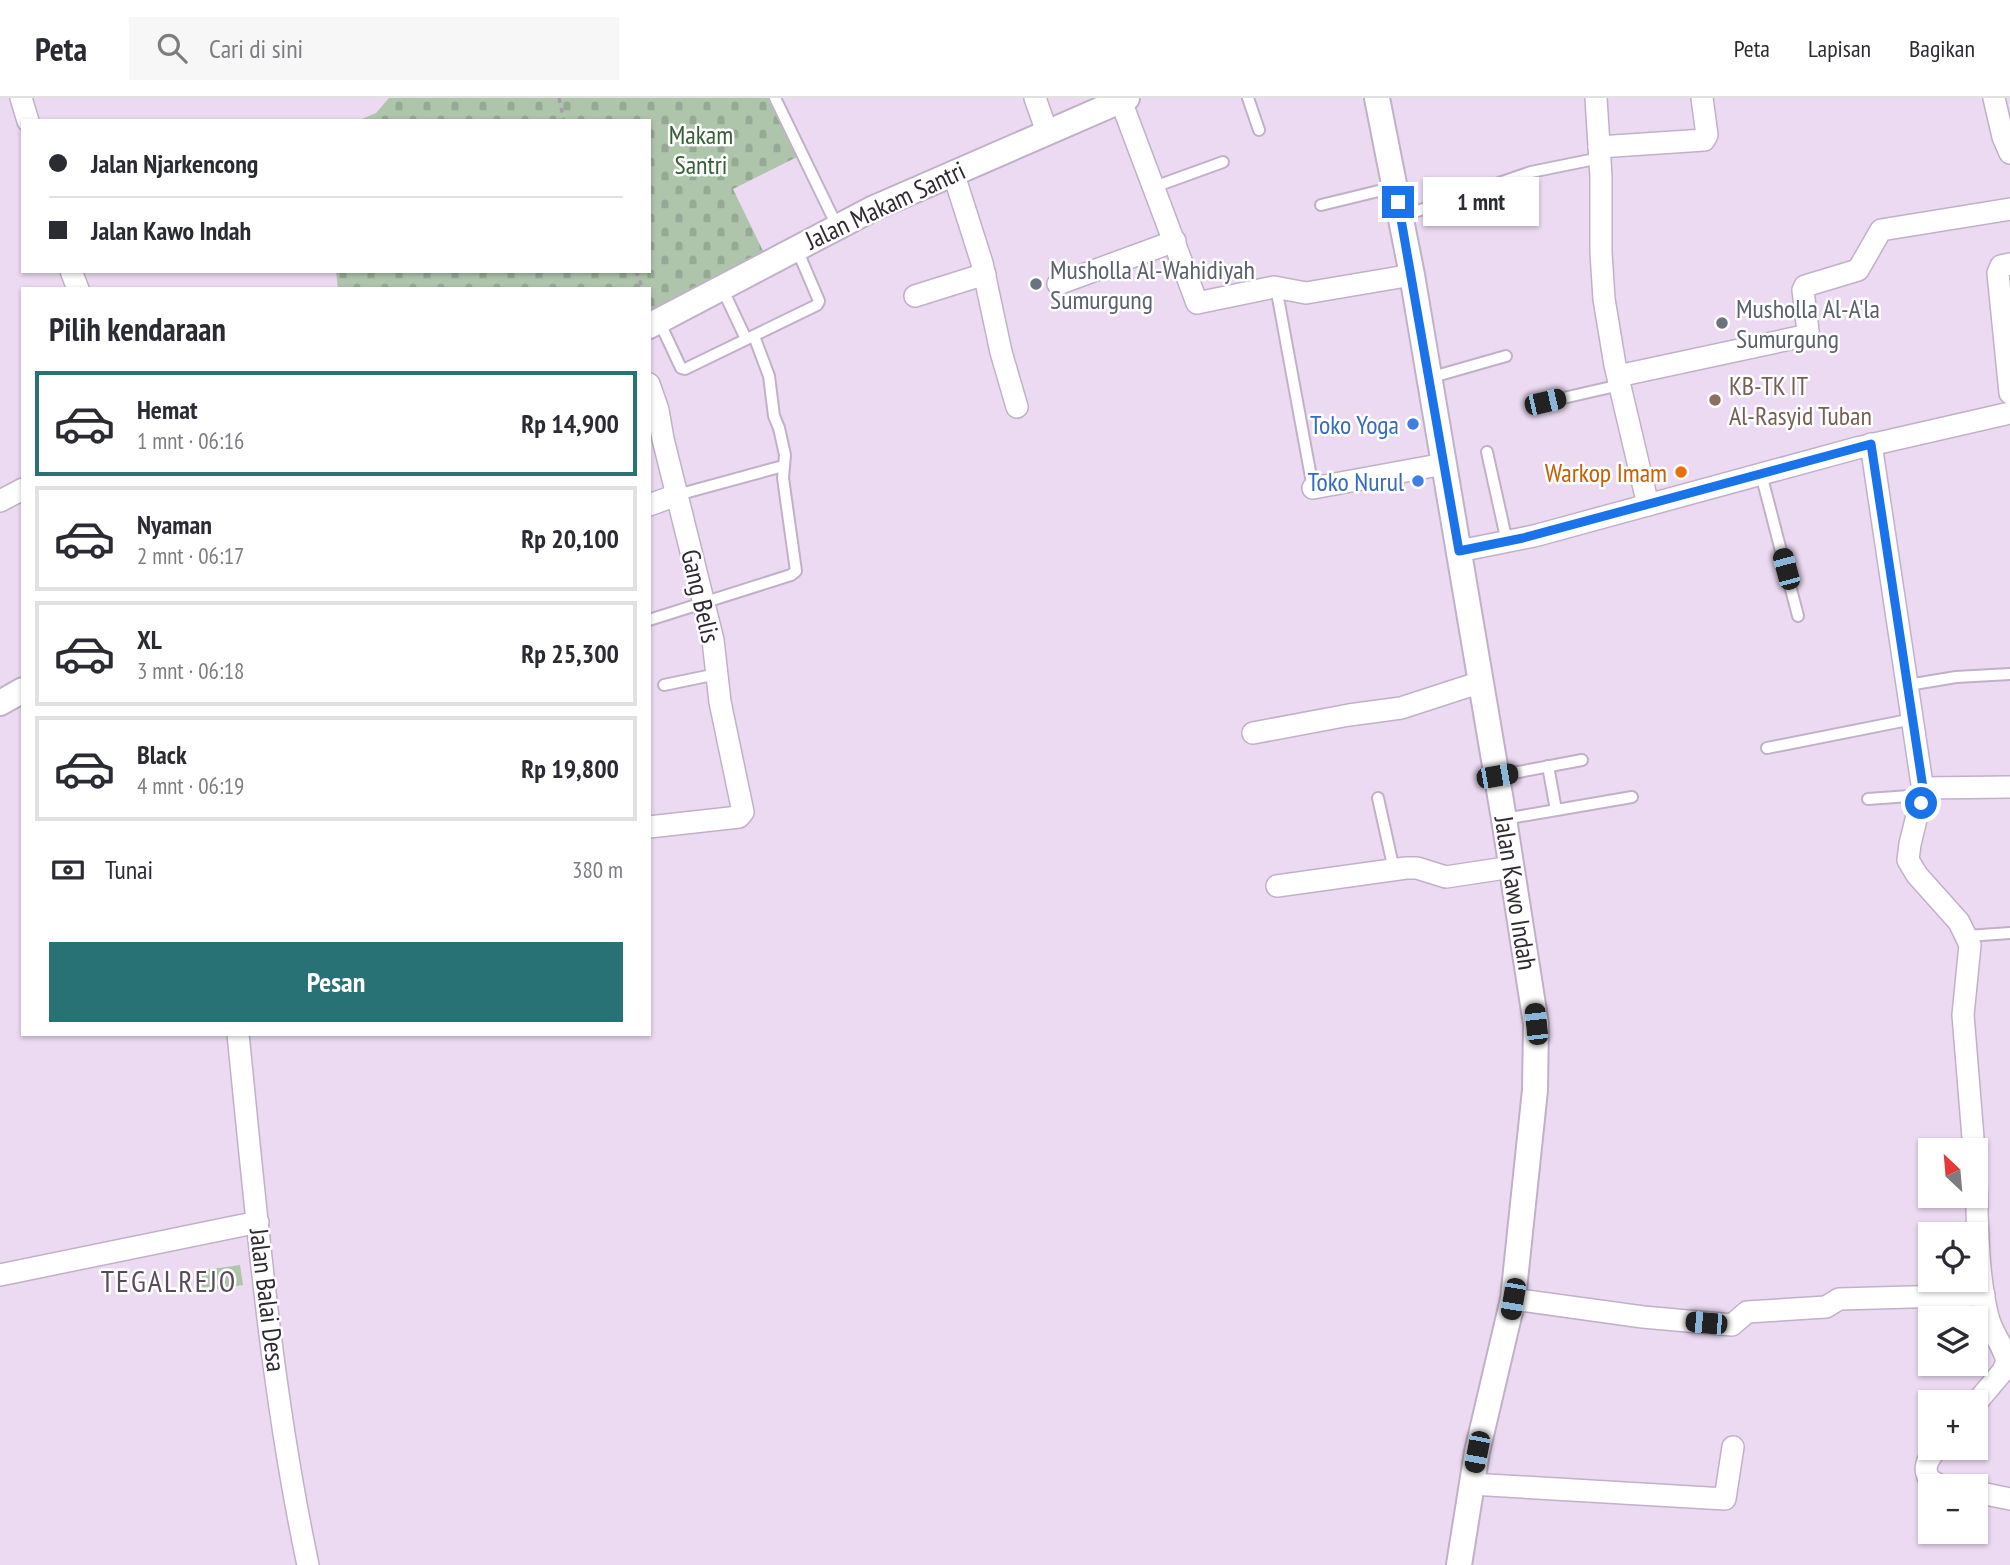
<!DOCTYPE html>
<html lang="id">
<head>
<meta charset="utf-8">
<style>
	body { margin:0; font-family:"PT Sans Narrow",sans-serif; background:#f7f7f7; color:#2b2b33; height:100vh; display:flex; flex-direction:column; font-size:26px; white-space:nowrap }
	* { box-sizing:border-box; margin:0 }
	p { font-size:23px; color:#7c7c81 }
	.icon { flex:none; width:38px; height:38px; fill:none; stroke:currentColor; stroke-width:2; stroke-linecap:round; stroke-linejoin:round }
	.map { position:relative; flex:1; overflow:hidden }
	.panel { position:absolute; left:21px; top:189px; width:630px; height:749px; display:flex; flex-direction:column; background:#fff; border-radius:0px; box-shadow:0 2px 5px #0004 }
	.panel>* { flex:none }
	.guide { position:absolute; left:21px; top:21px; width:630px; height:154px; border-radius:0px; box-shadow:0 2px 5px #0004; display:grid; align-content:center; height:154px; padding:0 28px; background:#fff }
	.needle { width:46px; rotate:334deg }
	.buttons { position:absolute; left:1918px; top:1040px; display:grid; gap:14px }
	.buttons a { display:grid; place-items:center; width:70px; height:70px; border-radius:0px; background:#fff; box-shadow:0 2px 5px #0004; font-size:35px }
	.end { position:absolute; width:32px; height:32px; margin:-16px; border:9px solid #1a73e8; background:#fff; box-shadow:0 0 0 4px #fff }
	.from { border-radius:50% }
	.bubble { position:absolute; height:49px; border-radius:0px; background:#fff; box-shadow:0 2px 5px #0004; font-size:23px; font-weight:700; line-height:49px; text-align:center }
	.car { position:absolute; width:21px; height:42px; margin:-21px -10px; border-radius:9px; box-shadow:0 0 5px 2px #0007; background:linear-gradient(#222 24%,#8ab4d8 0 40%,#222 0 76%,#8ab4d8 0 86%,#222 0) }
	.guide b { display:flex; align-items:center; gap:24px; height:66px; font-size:26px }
	.guide b+b { border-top:2px solid #e1e1e2 }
	.guide i { width:18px; height:18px; background:#2b2b33 }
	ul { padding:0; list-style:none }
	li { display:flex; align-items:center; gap:21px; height:105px; margin:0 14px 10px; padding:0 14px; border:4px solid #e1e1e2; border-radius:0px }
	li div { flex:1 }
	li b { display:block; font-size:26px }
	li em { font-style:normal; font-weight:700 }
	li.on { border-color:#287275 }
	li>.icon { width:63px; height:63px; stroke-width:1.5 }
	h2 { padding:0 28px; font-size:32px; line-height:84px }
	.pay { display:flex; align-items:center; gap:18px; height:77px; padding:0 28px; font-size:26px }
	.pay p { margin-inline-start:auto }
	.button { display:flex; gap:14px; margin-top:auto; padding:14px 28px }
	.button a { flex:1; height:80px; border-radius:0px; background:#287275; color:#fff; font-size:28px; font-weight:700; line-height:80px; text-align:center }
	header { display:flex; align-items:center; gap:42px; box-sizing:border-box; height:98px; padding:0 35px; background:#fff; border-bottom:2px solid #e1e1e2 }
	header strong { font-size:33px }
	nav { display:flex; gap:38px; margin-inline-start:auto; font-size:24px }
	.search { width:490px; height:63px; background:#f7f7f7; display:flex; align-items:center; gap:18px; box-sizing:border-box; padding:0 24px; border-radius:0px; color:#7c7c81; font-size:26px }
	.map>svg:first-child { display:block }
</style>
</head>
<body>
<header>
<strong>Peta</strong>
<div class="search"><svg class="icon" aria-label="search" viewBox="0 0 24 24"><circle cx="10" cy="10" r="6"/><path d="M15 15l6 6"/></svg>Cari di sini</div>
<nav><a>Peta</a><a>Lapisan</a><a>Bagikan</a></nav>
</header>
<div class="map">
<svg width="2010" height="1467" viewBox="0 0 2010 1467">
	<defs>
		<pattern id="cemetery-stones" width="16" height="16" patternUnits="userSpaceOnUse" patternTransform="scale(1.75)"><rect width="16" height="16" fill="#aec5ac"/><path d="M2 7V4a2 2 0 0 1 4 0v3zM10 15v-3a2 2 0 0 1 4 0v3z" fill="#96a994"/></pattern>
	</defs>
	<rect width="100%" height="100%" fill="#ebdaf2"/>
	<!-- grass -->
	<polygon fill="#aec5ac" points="240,1167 243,1187 202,1193 199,1173"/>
	<!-- cemetery -->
	<polygon fill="url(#cemetery-stones)" points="389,0 769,0 797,59 733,91 765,157 649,218 649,191 338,191 336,173 649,173 649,23 357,23 376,15"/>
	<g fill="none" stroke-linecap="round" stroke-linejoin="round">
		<!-- service casing -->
		<g stroke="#c1b1c8" stroke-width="14">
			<g id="service">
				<polyline points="775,0 837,128"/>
				<polyline points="1248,0 1259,32"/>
				<polyline points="1154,89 1223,64"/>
				<polyline points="1321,107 1395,89"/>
				<polyline points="1400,119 1531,74 1600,60"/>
				<polyline points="1276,189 1313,390"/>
				<polyline points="722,190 746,241"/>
				<polyline points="659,223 681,270 685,271 817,207 819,203 796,149"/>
				<polyline points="1429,280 1506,258"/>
				<polyline points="1546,304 1620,287"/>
				<polyline points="1487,354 1507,444"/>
				<polyline points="1761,376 1798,518"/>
				<polyline points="677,397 783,368"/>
				<polyline points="649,522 791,477 796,473 783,380 785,357 779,330 774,318 769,278 754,238"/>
				<polyline points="664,587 717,576"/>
				<polyline points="1908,587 1956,579 2010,576"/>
				<polyline points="1767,650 1913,621"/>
				<polyline points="1548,668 1556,712"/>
				<polyline points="1497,678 1582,662"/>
				<polyline points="1378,700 1394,772"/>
				<polyline points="1868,701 1923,697"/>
				<polyline points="1504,721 1632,699"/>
				<polyline points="1967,838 2010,835"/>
			</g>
		</g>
		<!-- minor casing -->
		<g stroke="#c1b1c8" stroke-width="24">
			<g id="minor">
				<polyline points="21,0 28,23"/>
				<polyline points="1035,0 1047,34"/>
				<polyline points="1596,0 1601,79 1601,154 1604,201 1615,267 1648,407"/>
				<polyline points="1994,0 2003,39 2010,55"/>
				<polyline points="1121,3 1197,205 1274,189 1306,195 1412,177"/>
				<polyline points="1599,49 1704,42 1707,37 1702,0"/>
				<polyline points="953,74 982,165 1001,254 1017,309"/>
				<polyline points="2010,166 2001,168 1998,175 2010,295"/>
				<polyline points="71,173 78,191"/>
				<polyline points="1058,186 1175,143"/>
				<polyline points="915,198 985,176"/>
				<polyline points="1618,278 1804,238 1808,233 1803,192 1805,188 1858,172 1881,132 2010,111"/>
				<polyline points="649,286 658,312 663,341 713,542 720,604 743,714 739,719 649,729"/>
				<polyline points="1871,346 1923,693 1910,746 1908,762 1917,777 1959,824 1970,847 1963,917 1974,1052"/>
				<polyline points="1313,390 1444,366"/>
				<polyline points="0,403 23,391"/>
				<polyline points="649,407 677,397"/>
				<polyline points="1459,453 1534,438 1857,350 2010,315"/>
				<polyline points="1253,635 1349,617 1401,610 1481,584"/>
				<polyline points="1923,690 2010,689"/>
				<polyline points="1277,788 1406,770 1417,770 1446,779 1512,769"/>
				<path d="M238,936c18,177 33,357 70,531"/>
				<path d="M1976,1084c2,44 1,91 12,135 4,16 15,28 19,44l-4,10 -27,32"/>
				<polyline points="0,1177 258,1124"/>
				<polyline points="1513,1201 1643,1219 1732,1227 1747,1214 1826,1209 1839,1201 1984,1197"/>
				<path d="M1938,1349c-9,11 -17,20 -8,33l11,6"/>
				<polyline points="1471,1386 1725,1401 1733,1349"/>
				<polyline points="1976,1394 2010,1401"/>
			</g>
		</g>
		<!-- tertiary casing -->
		<g stroke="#c1b1c8" stroke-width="28">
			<g id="tertiary">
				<polyline points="1377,0 1412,177 1504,721 1536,926 1535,992 1513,1201 1477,1354 1459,1467"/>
				<polyline points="649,228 874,110 1127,0"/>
				<polyline points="0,605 23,592"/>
			</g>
		</g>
		<!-- path -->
		<g stroke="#a99bae" stroke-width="3.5" stroke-dasharray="5 5" stroke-linecap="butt">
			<polyline points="559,0 564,23"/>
			<polyline points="636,173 643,191"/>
		</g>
		<!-- service -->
		<use href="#service" stroke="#fff" stroke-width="10"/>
		<!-- minor -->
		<use href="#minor" stroke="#fff" stroke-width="21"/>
		<!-- tertiary -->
		<use href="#tertiary" stroke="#fff" stroke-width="24"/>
	</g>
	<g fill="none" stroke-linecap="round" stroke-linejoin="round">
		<!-- route -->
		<polyline stroke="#1a73e8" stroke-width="9" points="1398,104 1459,453 1523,440 1871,346 1923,690 1921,705"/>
	</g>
	<!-- markers -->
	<g fill="#6b7280" stroke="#fff" stroke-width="2.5">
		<circle cx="1036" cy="186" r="7"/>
		<circle cx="1722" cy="225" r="7"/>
	</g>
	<circle fill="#8d6e63" stroke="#fff" stroke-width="2.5" cx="1715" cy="302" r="7"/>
	<g fill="#3f7fe0" stroke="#fff" stroke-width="2.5">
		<circle cx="1413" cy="326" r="7"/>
		<circle cx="1418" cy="383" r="7"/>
	</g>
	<circle fill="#e8710a" stroke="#fff" stroke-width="2.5" cx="1681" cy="374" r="7"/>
	<g text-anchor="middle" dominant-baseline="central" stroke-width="5" stroke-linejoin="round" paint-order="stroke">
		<!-- park labels -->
		<g font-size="26" fill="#346032" stroke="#fff">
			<text x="701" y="36">Makam<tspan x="701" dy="30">Santri</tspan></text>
		</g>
		<!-- street labels -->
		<g font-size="26" fill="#302932" stroke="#fff">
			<text transform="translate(885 107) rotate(-25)">Jalan Makam Santri</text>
			<text transform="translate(701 498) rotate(77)">Gang Belis</text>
			<text transform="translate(1516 795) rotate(81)">Jalan Kawo Indah</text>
			<text transform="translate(268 1202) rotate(83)">Jalan Balai Desa</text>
		</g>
		<!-- worship labels -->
		<g font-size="26" fill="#5b616d" stroke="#fff" text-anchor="start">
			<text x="1050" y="171">Musholla Al-Wahidiyah<tspan x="1050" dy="30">Sumurgung</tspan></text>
			<text x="1736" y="210">Musholla Al-A'la<tspan x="1736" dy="30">Sumurgung</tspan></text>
		</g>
		<!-- education labels -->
		<g font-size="26" fill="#785e54" stroke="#fff" text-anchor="start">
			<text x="1729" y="287">KB-TK IT<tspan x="1729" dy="30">Al-Rasyid Tuban</tspan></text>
		</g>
		<!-- shop labels -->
		<g font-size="26" fill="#366cbe" stroke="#fff" text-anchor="end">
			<text x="1399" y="326">Toko Yoga</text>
			<text x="1404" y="383">Toko Nurul</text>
		</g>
		<!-- food labels -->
		<g font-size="26" fill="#c56008" stroke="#fff" text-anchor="end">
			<text x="1667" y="374">Warkop Imam</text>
		</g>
		<!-- quarter labels -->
		<g font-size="30" letter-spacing="2" fill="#594a5f" stroke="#fff">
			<text x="169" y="1182">TEGALREJO</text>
		</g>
	</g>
</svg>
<div class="buttons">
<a><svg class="needle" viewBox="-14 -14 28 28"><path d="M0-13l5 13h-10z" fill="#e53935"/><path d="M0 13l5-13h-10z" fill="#7c7c81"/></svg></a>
<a><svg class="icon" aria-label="locate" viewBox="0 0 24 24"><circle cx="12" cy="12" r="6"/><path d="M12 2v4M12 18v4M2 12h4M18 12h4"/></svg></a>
<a><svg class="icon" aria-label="layers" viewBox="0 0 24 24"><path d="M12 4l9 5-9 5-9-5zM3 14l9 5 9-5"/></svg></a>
<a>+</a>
<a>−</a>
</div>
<i class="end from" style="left:1921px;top:705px"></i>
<i class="end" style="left:1398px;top:104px"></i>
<div class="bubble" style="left:1423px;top:79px;width:116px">1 mnt</div>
<i class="car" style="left:1545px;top:304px;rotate:77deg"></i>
<i class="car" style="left:1786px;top:471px;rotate:345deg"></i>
<i class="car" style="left:1497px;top:678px;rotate:80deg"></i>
<i class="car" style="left:1536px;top:926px;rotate:354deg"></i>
<i class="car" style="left:1513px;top:1201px;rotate:190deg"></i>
<i class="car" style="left:1706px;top:1225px;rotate:275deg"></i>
<i class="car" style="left:1477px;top:1354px;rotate:191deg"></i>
<div class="guide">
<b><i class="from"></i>Jalan Njarkencong</b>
<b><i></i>Jalan Kawo Indah</b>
</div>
<section class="panel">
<h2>Pilih kendaraan</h2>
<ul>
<li class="on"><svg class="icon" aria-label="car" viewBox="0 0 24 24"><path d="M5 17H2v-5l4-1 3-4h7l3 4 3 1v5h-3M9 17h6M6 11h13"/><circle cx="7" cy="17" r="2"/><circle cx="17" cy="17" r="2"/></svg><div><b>Hemat</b><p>1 mnt · 06:16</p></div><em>Rp 14,900</em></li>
<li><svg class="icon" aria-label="car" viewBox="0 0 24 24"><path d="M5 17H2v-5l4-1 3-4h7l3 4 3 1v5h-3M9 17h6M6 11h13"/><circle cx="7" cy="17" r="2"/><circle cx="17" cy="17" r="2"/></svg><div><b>Nyaman</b><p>2 mnt · 06:17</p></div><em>Rp 20,100</em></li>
<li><svg class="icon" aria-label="car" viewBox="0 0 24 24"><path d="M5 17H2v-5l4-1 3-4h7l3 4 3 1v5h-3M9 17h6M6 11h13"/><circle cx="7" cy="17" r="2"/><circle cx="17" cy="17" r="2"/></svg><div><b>XL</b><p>3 mnt · 06:18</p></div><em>Rp 25,300</em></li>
<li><svg class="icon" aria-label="car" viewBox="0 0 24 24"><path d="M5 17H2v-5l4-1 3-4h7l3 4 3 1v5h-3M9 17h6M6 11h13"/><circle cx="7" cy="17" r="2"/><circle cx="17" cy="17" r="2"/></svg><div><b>Black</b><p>4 mnt · 06:19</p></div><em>Rp 19,800</em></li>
</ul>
<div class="pay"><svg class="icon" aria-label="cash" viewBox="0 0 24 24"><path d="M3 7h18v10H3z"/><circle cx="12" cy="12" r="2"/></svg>Tunai<p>380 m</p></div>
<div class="button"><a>Pesan</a></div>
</section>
</div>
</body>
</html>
